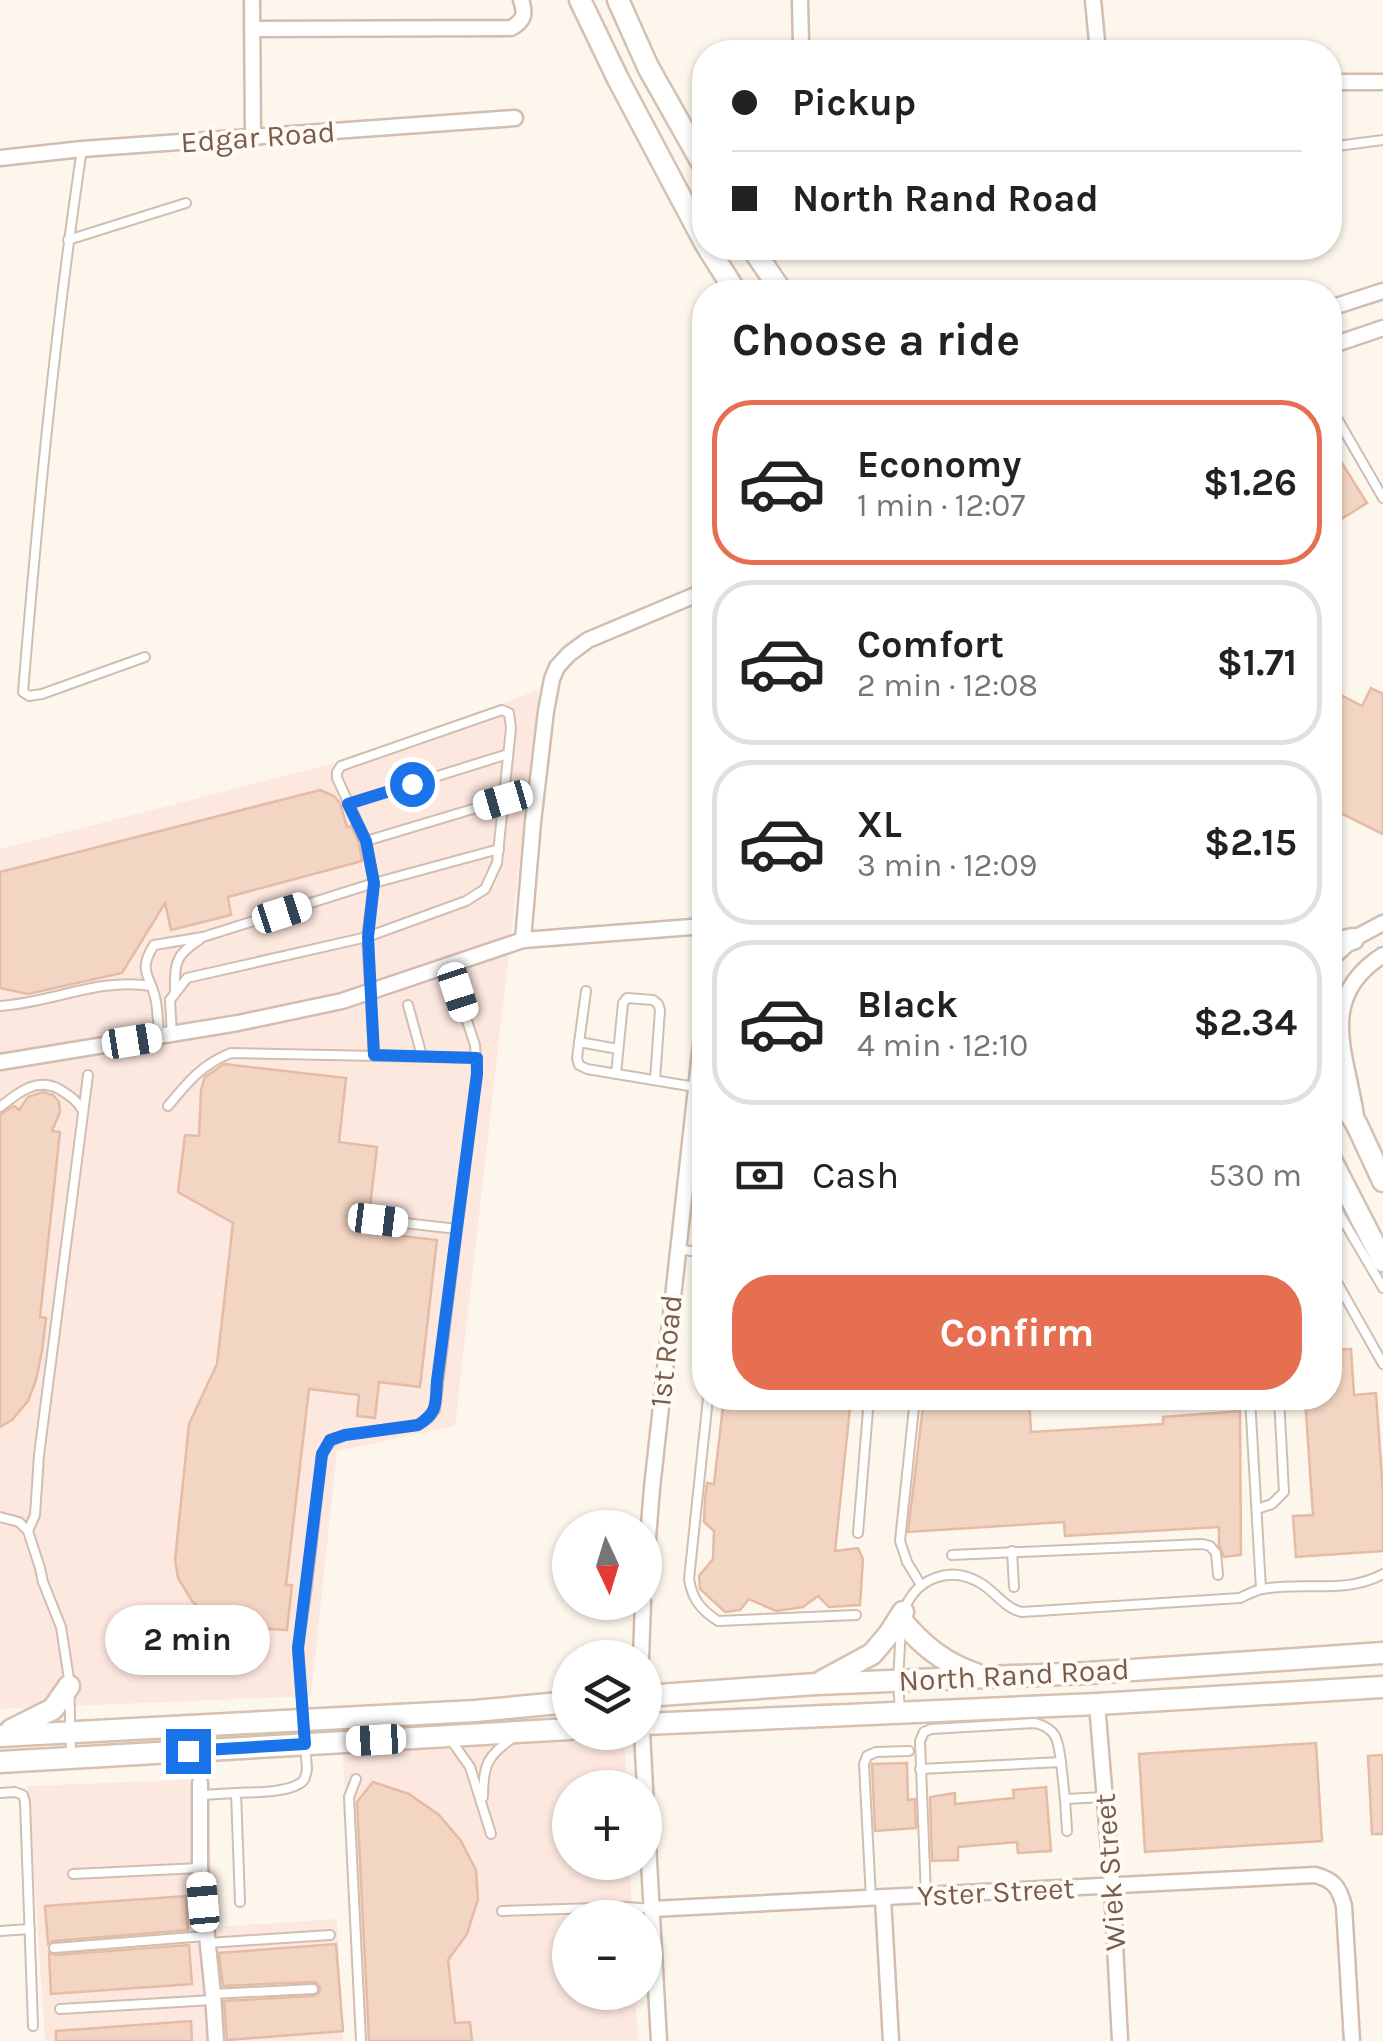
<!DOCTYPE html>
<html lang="en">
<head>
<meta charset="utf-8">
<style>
	body { margin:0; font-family:Karla,sans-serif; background:#f6f6f6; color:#222; height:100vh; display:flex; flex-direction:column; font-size:38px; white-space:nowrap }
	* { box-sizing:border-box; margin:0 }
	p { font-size:32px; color:#767676 }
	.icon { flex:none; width:55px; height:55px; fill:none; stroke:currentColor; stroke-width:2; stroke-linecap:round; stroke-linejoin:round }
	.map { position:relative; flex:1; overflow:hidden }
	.panel { position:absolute; left:692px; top:280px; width:650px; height:1130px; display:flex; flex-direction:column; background:#fff; border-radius:40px; box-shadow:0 2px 8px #0004 }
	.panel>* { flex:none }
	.guide { position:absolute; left:692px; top:40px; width:650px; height:220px; border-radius:40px; box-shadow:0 2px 8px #0004; display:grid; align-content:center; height:220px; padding:0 40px; background:#fff }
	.needle { width:65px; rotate:176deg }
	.tools { position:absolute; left:552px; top:1510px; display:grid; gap:20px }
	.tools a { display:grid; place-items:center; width:110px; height:110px; border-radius:50%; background:#fff; box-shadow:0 2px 8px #0004; font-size:50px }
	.end { position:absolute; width:45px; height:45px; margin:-22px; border:12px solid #1a73e8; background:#fff; box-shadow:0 0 0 5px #fff }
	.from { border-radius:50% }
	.bubble { position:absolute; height:70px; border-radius:35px; background:#fff; box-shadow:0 2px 8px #0004; font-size:32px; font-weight:700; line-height:70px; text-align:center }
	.car { position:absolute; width:30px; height:60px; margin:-30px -15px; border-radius:12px; box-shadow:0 0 8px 2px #0007; background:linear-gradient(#fff 24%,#345 0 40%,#fff 0 76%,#345 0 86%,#fff 0) }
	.guide b { display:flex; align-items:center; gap:35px; height:95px; font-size:38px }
	.guide b+b { border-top:2px solid #e0e0e0 }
	.guide i { width:25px; height:25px; background:#222 }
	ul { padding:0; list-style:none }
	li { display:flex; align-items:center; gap:30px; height:165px; margin:0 20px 15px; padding:0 20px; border:5px solid #e0e0e0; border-radius:40px }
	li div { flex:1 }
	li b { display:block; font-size:38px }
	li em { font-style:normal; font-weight:700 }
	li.active { border-color:#e76f51 }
	li>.icon { width:90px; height:90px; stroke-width:1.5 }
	h2 { padding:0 40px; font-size:45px; line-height:120px }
	.pay { display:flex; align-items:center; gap:25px; height:110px; padding:0 40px; font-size:38px }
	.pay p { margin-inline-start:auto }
	.cta { display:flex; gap:20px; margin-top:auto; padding:20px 40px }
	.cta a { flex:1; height:115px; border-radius:40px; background:#e76f51; color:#fff; font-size:40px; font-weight:700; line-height:115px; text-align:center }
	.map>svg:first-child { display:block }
</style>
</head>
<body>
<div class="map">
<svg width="1383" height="2041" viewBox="0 0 1383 2041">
	<rect width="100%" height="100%" fill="#fdf6ec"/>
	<!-- commercial -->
	<g fill="#fde8e0">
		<polygon points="539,690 455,1426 337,1451 311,1696 0,1709 0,849 327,765"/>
		<polygon points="624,1739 627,1787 570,1788 570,1862 630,1863 632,1917 570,1918 570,1992 635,1993 638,2041 356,2041 343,1752"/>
		<polygon points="207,1779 214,1927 337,1919 343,2041 45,2041 28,1786"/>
	</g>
	<!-- building -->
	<g fill="#f3d5c3" stroke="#e6bba3" stroke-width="2.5">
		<polygon points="1330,444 1367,503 1330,526"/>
		<polygon points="1371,688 1383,694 1383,834 1330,808 1330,701 1337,706 1341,695 1362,706"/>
		<polygon points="320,790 334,796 340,803 347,827 351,826 359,843 362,861 228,897 231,915 171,930 165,903 122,973 28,994 0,988 0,872"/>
		<polygon points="224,1064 346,1078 339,1142 377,1147 367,1232 437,1240 420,1387 379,1382 375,1418 357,1416 359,1395 309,1389 286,1585 292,1585 287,1630 228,1627 208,1617 192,1601 178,1578 175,1560 189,1424 217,1364 233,1223 178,1192 185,1135 199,1136 201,1090 205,1077"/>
		<polygon points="43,1092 53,1095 59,1102 60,1112 52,1131 60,1132 40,1317 46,1318 42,1351 36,1380 28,1401 12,1420 0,1427 0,1115 14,1106 19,1110 28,1097"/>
		<polygon points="1351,1349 1354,1395 1376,1393 1383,1492 1383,1551 1296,1557 1293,1516 1313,1515 1305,1398 1330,1398 1330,1350"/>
		<polygon points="724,1398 851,1398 835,1551 858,1548 863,1559 860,1605 829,1607 818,1596 803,1607 776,1611 749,1599 740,1610 725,1612 700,1589 699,1576 713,1559 714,1531 704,1522 705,1498 707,1483 714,1484"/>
		<polygon points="924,1398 1029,1398 1031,1432 1163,1424 1163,1417 1240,1411 1241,1555 1224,1557 1219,1545 1219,1527 1065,1536 1064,1522 908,1532"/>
		<polygon points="1316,1743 1322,1841 1145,1852 1139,1754"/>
		<polygon points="1383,1755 1383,1834 1372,1834 1368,1756"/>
		<polygon points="907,1763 908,1800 915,1799 916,1828 875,1831 872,1764"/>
		<polygon points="373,1782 409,1794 439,1815 461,1841 476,1870 478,1899 467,1934 448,1960 455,2023 470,2022 472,2041 369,2041 357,1802"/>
		<polygon points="1046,1787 1051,1851 1018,1853 1017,1842 958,1847 958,1860 932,1861 930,1797 955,1793 955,1804 1014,1798 1013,1790"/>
		<polygon points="186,1896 188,1930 53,1941 48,1944 45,1906"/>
		<polygon points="336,1944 343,2031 227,2040 224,2001 313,1996 319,1993 320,1988 317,1983 313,1982 223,1986 219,1953"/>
		<polygon points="189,1945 192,1984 51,1994 49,1953 55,1955"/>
		<polygon points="191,2021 192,2041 56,2041 56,2031"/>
	</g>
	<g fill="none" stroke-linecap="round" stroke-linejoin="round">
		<!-- lane casing -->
		<g stroke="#d1beb0" stroke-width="12">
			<g id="lane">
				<polyline points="1330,147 1383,140"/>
				<path d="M82,149c-27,181 -44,361 -59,543l6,4 13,-2 103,-37"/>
				<polyline points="68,240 186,203"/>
				<polyline points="1330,406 1383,498"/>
				<polygon points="502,710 509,713 511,728 497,863 485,889 466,901 367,937 374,883 366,841 337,778 337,772 341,766"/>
				<polyline points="348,804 508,754"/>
				<polyline points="366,841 503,800"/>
				<path d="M175,990c-1,-26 1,-36 24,-50"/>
				<polyline points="586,991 577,1058 579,1065 587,1069 695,1087"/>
				<polyline points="408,1005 422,1056"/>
				<path d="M0,1006c51,-3 100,-29 151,-20"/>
				<polyline points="172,1035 170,1000 187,978 367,937 374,1055"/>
				<path d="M159,1037c-1,-12 -1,-24 -3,-35 -4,-26 -20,-29 -2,-57l49,-8 171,-54 125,-34"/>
				<polyline points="579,1042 618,1049"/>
				<polyline points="616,1074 623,1003 627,998 653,1000 658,1004 660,1010 655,1080"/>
				<path d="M168,1106c19,-23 34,-42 63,-53l246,5"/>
				<path d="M0,1107c18,-14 36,-30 59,-18 11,7 17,10 24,22"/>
				<polyline points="1330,1198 1383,1288"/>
				<polyline points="457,1229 477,1074 475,1045 457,991"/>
				<polyline points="677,1249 705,1253"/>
				<polyline points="1330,1270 1383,1364"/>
				<polyline points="1330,1298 1345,1297"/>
				<path d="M708,1398l-19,181c3,20 12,31 29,42l138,-6"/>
				<polyline points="915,1398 900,1541 907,1562 921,1585"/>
				<polyline points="1055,1398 1064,1402 1144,1398"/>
				<polyline points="1250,1398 1261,1589"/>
				<polyline points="1257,1509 1272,1504 1284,1492 1279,1398"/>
				<polyline points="0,1517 19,1522 28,1531 40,1568 43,1582 61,1627 69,1679 71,1754"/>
				<polyline points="28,1531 35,1515 39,1455 88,1075"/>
				<polyline points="858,1533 869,1398"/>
				<polyline points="1012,1551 1014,1587"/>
				<polyline points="952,1555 1202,1544 1210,1546 1216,1553 1218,1575"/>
				<path d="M903,1613c12,-35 47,-49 79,-29 14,9 24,25 40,28l218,-14c7,-3 15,-8 23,-9 40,-8 82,6 120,-15"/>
				<polyline points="900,1712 898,1681 901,1627"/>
				<polyline points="451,1740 470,1767 491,1834"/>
				<polyline points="920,1769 1061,1762 1065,1799"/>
				<polyline points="356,1779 349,1797 361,2041"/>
				<polyline points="0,1793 15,1792 23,1795 25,1802 33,2026"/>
				<polyline points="201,1795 236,1793"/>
				<path d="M483,1797c0,-31 4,-42 30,-59"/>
				<polyline points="1067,1831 1065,1799 1105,1797"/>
				<polyline points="73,1874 200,1868"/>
				<path d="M926,1896l-6,-155 4,-9 7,-3 104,-6c23,6 23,18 26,39"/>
				<polyline points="871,1899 864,1764 867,1756 876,1752 909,1751"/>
				<path d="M240,1902l-4,-109c19,-1 47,0 63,-9 7,-4 6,-7 8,-15l-9,-120 9,-62 15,-133 9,-13 14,-6 73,-10 11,-7 6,-8 22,-181 -79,-9"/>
				<polyline points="502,1911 627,1907 652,1909"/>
				<polyline points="0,1931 30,1929"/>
				<polyline points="208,1943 330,1935"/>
				<polyline points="54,1948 206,1936"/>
				<polyline points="213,1994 313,1989"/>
				<polyline points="60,2009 213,2000"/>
			</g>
		</g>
		<!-- street casing -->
		<g stroke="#d1beb0" stroke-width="19">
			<g id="street">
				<polyline points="252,0 253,138"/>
				<polyline points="800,0 801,43 804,52"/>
				<polyline points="1093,0 1098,52"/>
				<path d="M252,29l259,-1c13,-7 15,-14 10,-28"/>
				<polyline points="1330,82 1383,82"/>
				<polyline points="0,158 82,149 515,118"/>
				<polyline points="1330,308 1383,291"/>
				<polyline points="1330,346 1383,328"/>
				<polyline points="523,940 533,822 546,711 552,679 557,667 569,654 588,640 705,591"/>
				<polyline points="1330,960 1353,939 1383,923"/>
				<polyline points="0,1062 238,1023 342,1001 523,940 705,926"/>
				<path d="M1356,1116c-9,-62 -40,-118 27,-161"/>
				<polyline points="645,1576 652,1488 705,1007"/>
				<polyline points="641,1658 643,1602"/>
				<polyline points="1097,1704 1112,1885 1120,2041"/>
				<polyline points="642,1732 645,1788"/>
				<polyline points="200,1783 200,1868 213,1994 216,2041"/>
				<polyline points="645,1789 659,2041"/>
				<polyline points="883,1898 891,2041"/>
				<path d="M652,1909l663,-34c19,5 24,12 29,31l8,135"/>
			</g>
		</g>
		<!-- secondary casing -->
		<g stroke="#d6c0b0" stroke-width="25">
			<g id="secondary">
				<polyline points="580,0 618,79 705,243"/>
				<polyline points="618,0 648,67 705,168"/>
				<polyline points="708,248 736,292"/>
				<polyline points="752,248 782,292"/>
				<polyline points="1330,944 1353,939"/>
				<polyline points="1330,1080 1357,1125 1383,1181"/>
				<polyline points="1330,1158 1383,1261"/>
				<path d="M902,1621c21,25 42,42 74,53"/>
				<polyline points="822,1681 872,1654 889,1634 903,1612"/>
				<polyline points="645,1696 816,1684 1088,1673 1383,1653"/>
				<polyline points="645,1724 1097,1704 1383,1687"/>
				<polyline points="11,1730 53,1709 69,1686"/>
				<polyline points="0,1736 475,1711 570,1702"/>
				<polyline points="0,1762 570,1729"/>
			</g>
		</g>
		<!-- lane -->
		<use href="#lane" stroke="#fff" stroke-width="8"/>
		<!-- street -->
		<use href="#street" stroke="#fff" stroke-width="14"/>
		<!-- secondary -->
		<use href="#secondary" stroke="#fff" stroke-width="20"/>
	</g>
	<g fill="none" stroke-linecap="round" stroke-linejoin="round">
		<!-- route -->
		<path stroke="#1a73e8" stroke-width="12" d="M188,1751l117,-7 -7,-96 24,-194 8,-14 15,-5 73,-10c21,-13 17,-22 19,-44l40,-307v-16l-103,-3 -6,-118 6,-54 -8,-42 -18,-37 64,-20"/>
	</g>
	<g text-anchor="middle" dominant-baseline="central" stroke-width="8" stroke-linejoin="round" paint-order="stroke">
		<!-- street labels -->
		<g font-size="30" fill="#7a5c4d" stroke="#fffaf3">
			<text transform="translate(258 137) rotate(-4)">Edgar Road</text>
			<text transform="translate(666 1351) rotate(-84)">1st Road</text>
			<text transform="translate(1014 1675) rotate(-3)">North Rand Road</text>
			<text transform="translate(1110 1872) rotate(-94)">Wiek Street</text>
			<text transform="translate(996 1892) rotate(-3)">Yster Street</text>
		</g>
	</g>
</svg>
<div class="tools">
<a><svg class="needle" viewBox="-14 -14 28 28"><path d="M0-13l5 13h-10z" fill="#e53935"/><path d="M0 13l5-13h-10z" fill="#767676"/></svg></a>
<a><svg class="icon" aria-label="layers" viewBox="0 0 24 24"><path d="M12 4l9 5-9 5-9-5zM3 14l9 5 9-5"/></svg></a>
<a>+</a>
<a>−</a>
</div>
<i class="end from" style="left:412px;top:784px"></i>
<i class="end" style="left:188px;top:1751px"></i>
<div class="bubble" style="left:105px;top:1605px;width:165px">2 min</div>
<i class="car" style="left:503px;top:800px;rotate:254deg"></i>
<i class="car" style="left:282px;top:913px;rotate:72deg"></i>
<i class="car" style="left:458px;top:992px;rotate:162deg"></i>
<i class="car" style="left:132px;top:1041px;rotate:81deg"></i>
<i class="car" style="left:378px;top:1220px;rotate:97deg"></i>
<i class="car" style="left:376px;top:1740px;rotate:267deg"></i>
<i class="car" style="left:203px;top:1902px;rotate:355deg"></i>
<div class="guide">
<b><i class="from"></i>Pickup</b>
<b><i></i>North Rand Road</b>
</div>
<section class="panel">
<h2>Choose a ride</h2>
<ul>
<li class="active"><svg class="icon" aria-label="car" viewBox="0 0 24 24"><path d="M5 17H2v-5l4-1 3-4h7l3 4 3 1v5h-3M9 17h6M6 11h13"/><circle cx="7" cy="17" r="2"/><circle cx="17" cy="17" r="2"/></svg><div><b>Economy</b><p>1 min · 12:07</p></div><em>$1.26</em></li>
<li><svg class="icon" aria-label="car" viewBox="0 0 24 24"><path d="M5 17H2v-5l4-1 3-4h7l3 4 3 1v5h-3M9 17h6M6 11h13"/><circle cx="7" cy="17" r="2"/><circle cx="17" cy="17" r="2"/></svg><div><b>Comfort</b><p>2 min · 12:08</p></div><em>$1.71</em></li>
<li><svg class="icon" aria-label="car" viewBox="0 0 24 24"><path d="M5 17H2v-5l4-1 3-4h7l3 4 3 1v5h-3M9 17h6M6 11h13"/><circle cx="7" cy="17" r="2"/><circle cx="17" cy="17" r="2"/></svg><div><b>XL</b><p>3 min · 12:09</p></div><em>$2.15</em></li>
<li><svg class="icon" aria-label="car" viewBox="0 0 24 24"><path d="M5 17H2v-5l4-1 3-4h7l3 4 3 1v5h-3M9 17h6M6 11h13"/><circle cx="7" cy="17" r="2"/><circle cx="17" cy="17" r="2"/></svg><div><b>Black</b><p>4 min · 12:10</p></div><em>$2.34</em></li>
</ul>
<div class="pay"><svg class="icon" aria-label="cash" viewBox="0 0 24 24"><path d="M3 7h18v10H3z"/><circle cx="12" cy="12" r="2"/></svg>Cash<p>530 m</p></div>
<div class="cta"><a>Confirm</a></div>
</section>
</div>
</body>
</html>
